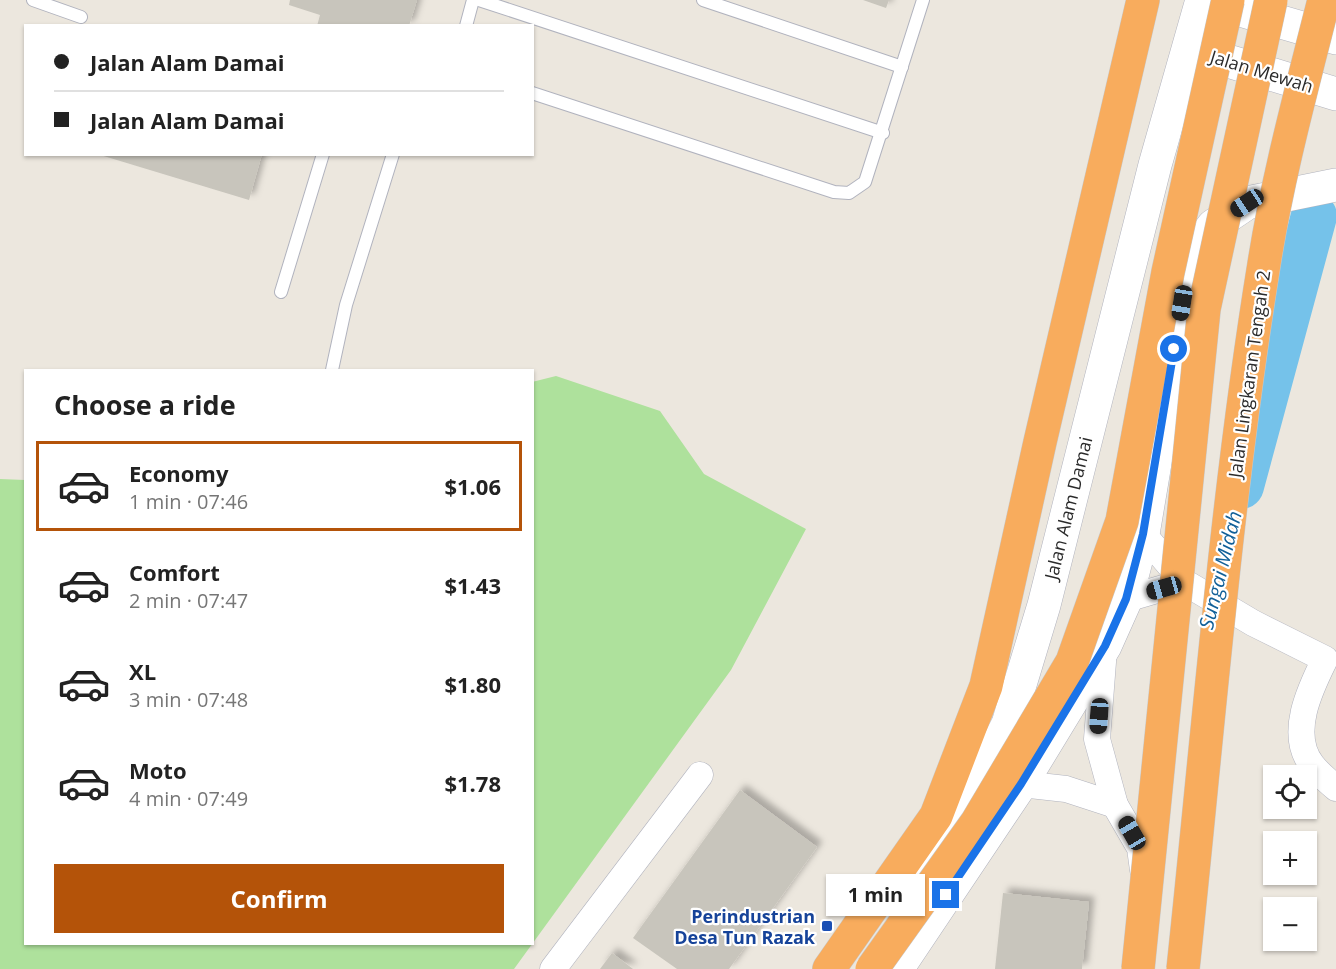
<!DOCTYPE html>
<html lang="en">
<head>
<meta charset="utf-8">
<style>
	body { margin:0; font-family:"Open Sans",sans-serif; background:#f6f6f6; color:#222; height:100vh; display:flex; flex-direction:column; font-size:22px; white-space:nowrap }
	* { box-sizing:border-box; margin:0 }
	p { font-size:20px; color:#767676 }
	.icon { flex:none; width:33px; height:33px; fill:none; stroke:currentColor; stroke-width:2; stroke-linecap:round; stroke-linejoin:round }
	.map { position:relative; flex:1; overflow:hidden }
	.side { position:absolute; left:24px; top:369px; width:510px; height:576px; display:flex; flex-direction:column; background:#fff; border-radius:0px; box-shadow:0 2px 4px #0004 }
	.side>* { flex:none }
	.hud { position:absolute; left:24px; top:24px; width:510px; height:132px; border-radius:0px; box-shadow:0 2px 4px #0004; display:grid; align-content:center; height:132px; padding:0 30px; background:#fff }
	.controls { position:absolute; left:1263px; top:765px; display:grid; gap:12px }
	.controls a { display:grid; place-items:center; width:54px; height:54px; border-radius:0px; background:#fff; box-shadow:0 2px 4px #0004; font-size:30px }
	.end { position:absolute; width:27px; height:27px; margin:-14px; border:8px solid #1a73e8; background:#fff; box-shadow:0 0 0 3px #fff }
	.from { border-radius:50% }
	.bubble { position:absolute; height:42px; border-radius:0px; background:#fff; box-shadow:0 2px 4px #0004; font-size:20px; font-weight:700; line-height:42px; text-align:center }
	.car { position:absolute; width:18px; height:36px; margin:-18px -9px; border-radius:8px; box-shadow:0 0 4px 2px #0007; background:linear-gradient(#222 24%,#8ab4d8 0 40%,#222 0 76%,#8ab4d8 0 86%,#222 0) }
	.hud b { display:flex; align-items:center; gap:21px; height:57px; font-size:22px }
	.hud b+b { border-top:2px solid #e0e0e0 }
	.hud i { width:15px; height:15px; background:#222 }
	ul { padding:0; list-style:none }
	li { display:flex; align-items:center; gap:18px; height:90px; margin:0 12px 9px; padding:0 18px; border:3px solid transparent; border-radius:0px }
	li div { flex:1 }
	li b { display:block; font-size:22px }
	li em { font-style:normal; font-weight:700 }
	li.selected { border-color:#b45309 }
	li>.icon { width:54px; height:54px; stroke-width:1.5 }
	h2 { padding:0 30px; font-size:27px; line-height:72px }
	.button { display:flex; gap:12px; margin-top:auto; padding:12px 30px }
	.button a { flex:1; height:69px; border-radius:0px; background:#b45309; color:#fff; font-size:24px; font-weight:700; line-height:69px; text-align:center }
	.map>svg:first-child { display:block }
</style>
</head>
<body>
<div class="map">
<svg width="1336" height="969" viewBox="0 0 1336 969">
	<defs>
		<filter id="shadow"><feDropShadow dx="5.5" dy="-5.5" stdDeviation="3" flood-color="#0004"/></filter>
	</defs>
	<rect width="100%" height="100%" fill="#ece7de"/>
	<!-- green -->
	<polygon fill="#aee19c" points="556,376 660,411 704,474 806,529 731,670 514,969 0,969 0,479 25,480 26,944 532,944 532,382"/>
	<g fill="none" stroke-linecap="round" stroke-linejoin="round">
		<!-- river -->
		<polyline stroke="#75c2ea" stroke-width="46" points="1241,486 1314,216"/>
	</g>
	<!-- building -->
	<g fill="#c8c5bc" filter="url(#shadow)">
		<polygon points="290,0 417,0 409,26 317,26 320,15 289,5"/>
		<polygon points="863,0 889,0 886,8"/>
		<polygon points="97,154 262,154 249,200"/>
		<polygon points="740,790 817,847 729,969 677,969 633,938"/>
		<polygon points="1003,893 1089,902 1082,969 995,969"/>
		<polygon points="612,953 633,969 600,969"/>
	</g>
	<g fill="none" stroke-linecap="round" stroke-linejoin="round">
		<!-- lane casing -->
		<g stroke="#b1b3be" stroke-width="14">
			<g id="lane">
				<polyline points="33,0 81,17"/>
				<polyline points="479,0 883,133"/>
				<polyline points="703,0 902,67"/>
				<polyline points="466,26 473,0"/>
				<polyline points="532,93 834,192 849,193 865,182 923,0"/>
				<polyline points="281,292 323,154"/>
				<polyline points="332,370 346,305 393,154"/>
			</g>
		</g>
		<!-- street casing -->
		<g stroke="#b1b3be" stroke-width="27">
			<g id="street">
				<path d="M1143,534l41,48 69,41 72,36c-15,30 -37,75 -13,106 7,9 16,16 24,23"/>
				<polyline points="1126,599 1184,582"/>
				<polyline points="1104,649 1097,739 1115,805 1140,848 1143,870"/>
				<polyline points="1021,784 1066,789 1115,805"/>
				<polyline points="553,969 700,775"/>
			</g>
		</g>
		<!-- secondary casing -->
		<g stroke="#b1b3be" stroke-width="34">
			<g id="secondary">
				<polyline points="1206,0 1336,38"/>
				<polyline points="1189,49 1336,94"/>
				<polyline points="895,897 962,816 1008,724 1044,605 1155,165 1202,0"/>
				<polyline points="897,969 1021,784 1105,646 1126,599 1143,534 1190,256 1213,226 1247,203 1336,185"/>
			</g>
		</g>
		<!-- highway casing -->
		<g stroke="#c8c8c8" stroke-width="34">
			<polyline id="highway" points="829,969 936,816 986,686 1040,442 1143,0"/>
		</g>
		<!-- lane -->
		<use href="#lane" stroke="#fff" stroke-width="12"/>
		<!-- street -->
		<use href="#street" stroke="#fff" stroke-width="26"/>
		<!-- secondary -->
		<use href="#secondary" stroke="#fff" stroke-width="33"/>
		<!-- highway -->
		<use href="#highway" stroke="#f8ac5d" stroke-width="33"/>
		<!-- highway-bridge casing -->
		<g stroke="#c8c8c8" stroke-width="34" stroke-linecap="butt">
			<g id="highway-bridge">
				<polyline points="872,969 977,822 1072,662 1122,521 1168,272 1228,0"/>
				<polyline points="1138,969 1204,309 1271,0"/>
				<path d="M1183,969c25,-235 43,-471 81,-705 14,-89 38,-176 60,-264"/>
			</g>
		</g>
		<!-- highway-bridge -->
		<use href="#highway-bridge" stroke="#f8ac5d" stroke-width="33"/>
	</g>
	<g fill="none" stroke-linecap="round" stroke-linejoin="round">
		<!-- route -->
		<polyline stroke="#1a73e8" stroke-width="8" points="946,895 1021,784 1105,646 1126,599 1143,534 1174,349"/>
	</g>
	<!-- markers -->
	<rect fill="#1a4fb4" stroke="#fff" stroke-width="2" x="821" y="920" width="12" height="12" rx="3"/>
	<g text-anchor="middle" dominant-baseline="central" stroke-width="4.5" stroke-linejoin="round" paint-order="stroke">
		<!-- street labels -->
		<g font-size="18" fill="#2b2b2b" stroke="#fff">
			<text transform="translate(1262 71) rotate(17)">Jalan Mewah</text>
			<text transform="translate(1249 374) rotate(-82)">Jalan Lingkaran Tengah 2</text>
			<text transform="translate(1068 508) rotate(-76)">Jalan Alam Damai</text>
		</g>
		<!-- transit labels -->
		<g font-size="18" font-weight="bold" fill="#164399" stroke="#fff" text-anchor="end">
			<text x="815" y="916">Perindustrian<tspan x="815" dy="21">Desa Tun Razak</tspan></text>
		</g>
		<!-- water labels -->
		<g font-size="20" font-style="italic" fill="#126098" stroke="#fff">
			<text transform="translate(1220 570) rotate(-76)">Sungai Midah</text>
		</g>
	</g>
</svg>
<div class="controls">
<a><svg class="icon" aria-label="locate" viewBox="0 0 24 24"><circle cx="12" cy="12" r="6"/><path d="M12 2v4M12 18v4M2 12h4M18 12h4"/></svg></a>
<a>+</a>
<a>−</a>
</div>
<i class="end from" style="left:1174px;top:349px"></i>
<i class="end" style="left:946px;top:895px"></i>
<div class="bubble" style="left:826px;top:874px;width:99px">1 min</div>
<i class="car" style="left:1247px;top:203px;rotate:237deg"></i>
<i class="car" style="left:1182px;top:303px;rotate:189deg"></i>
<i class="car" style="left:1164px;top:588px;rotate:254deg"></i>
<i class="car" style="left:1099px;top:716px;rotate:184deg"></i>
<i class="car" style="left:1132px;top:833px;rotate:330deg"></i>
<div class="hud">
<b><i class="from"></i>Jalan Alam Damai</b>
<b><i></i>Jalan Alam Damai</b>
</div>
<section class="side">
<h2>Choose a ride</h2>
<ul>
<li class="selected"><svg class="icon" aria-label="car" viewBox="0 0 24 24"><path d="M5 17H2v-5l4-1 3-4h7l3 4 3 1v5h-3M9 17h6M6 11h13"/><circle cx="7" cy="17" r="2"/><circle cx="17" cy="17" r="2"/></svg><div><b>Economy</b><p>1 min · 07:46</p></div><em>$1.06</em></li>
<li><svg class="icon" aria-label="car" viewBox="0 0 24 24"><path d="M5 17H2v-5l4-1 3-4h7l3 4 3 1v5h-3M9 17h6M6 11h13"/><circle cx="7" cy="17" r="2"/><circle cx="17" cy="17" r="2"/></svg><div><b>Comfort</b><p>2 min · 07:47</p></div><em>$1.43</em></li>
<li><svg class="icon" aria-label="car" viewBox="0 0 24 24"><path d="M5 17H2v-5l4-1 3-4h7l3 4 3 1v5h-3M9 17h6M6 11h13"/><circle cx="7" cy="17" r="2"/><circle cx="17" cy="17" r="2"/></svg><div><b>XL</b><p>3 min · 07:48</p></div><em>$1.80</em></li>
<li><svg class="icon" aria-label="car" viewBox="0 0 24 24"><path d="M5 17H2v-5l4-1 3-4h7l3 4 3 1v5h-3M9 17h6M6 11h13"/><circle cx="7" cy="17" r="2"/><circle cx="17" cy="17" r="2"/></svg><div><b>Moto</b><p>4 min · 07:49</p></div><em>$1.78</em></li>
</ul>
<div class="button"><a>Confirm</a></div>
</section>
</div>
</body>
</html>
